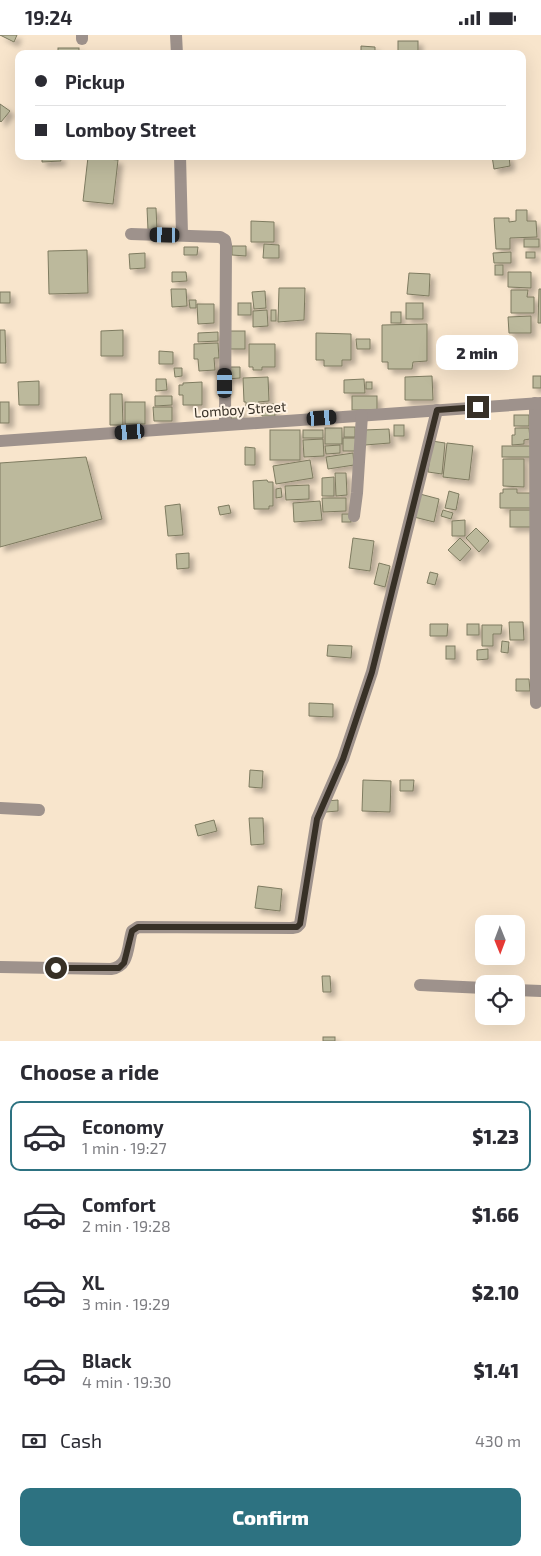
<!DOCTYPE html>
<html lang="en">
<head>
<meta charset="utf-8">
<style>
	body { margin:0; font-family:"Exo 2",sans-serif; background:#f7f7f7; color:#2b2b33; height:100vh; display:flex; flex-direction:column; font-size:19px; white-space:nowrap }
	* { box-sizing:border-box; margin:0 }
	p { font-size:16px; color:#7c7c81 }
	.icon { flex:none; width:28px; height:28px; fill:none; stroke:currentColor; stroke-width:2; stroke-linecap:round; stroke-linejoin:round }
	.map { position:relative; height:1006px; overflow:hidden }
	.panel { display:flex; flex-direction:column; background:#fff; flex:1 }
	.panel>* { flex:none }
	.banner { position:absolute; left:15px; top:15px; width:511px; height:110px; border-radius:10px; box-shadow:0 5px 20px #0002; display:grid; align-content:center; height:110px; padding:0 20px; background:#fff }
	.needle { width:32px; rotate:179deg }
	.controls { position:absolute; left:475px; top:880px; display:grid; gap:10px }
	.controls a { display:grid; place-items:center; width:50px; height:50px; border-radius:10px; background:#fff; box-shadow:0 5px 20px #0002; font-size:25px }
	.end { position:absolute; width:22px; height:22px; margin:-11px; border:6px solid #373026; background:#fff; box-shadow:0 0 0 2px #fff }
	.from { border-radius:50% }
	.bubble { position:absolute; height:35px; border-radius:10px; background:#fff; box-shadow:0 5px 20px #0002; font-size:16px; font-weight:800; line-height:35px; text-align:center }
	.car { position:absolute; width:15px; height:30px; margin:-15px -8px; border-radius:6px; box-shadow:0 0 4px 1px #0007; background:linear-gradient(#222 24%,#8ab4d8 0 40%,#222 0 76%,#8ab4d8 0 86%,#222 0) }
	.banner b { display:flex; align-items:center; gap:18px; height:48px; font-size:19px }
	.banner b+b { border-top:1px solid #e1e1e2 }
	.banner i { width:12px; height:12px; background:#2b2b33 }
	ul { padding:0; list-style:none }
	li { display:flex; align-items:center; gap:15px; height:70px; margin:0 10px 8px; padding:0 10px; border:2px solid transparent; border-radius:10px }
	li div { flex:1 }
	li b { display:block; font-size:19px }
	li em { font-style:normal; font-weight:800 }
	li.on { border-color:#2d7281 }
	li>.icon { width:45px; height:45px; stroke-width:1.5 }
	h2 { padding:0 20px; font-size:22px; line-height:60px }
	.pay { display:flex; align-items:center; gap:12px; height:55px; padding:0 20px; font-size:19px }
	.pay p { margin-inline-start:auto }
	.action { display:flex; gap:10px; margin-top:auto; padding:10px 20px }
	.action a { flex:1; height:58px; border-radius:10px; background:#2d7281; color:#fff; font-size:20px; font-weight:800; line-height:58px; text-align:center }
	.status { display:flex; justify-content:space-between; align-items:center; height:35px; padding:0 25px; background:#fff; direction:ltr }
	.status svg { height:14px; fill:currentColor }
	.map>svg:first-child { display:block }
</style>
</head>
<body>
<div class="status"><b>19:24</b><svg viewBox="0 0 49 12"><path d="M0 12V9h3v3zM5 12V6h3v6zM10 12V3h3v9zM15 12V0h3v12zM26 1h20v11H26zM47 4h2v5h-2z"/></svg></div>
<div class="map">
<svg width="541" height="1006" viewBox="0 0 541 1006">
	<defs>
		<filter id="shadow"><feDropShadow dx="4.5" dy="4.5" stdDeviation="2.5" flood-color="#0004"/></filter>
	</defs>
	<rect width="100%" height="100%" fill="#f8e5cc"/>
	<!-- building -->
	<g fill="#bcb99c" stroke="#7e7b60" filter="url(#shadow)">
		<polygon points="0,0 17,0 14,7"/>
		<rect x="398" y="6" width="20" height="13"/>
		<polygon points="361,11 375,12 375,19 361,19"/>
		<rect x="58" y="13" width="21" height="6"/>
		<polygon points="0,69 10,76 1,87 0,86"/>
		<polygon points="42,121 60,121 61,126 42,127"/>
		<polygon points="492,121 509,121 510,131 494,134"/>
		<polygon points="88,122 118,125 113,169 83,166"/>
		<polygon points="147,173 156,173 157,195 148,195"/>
		<polygon points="516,175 527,175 527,186 536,186 537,202 510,203 510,214 496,214 494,183 509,183 509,187 516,186"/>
		<polygon points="251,186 274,187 274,207 251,207"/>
		<rect x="524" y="204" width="15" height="8"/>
		<polygon points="264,209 279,210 279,223 263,223"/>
		<polygon points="232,211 246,211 246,221 232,220"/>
		<polygon points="184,212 198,212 197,220 184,220"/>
		<polygon points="87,215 88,258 49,259 48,216"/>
		<polygon points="511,217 511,228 494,228 493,218"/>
		<rect x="526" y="217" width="9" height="6"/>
		<polygon points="145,218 145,233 130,234 129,219"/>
		<rect x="495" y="230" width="8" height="10"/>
		<polygon points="172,237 186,237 187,246 172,247"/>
		<polygon points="508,237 531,237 531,253 508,252"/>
		<polygon points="409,238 430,239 429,261 407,259"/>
		<polygon points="279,253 305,253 304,285 278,287"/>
		<polygon points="171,254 186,254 187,271 172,272"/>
		<polygon points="539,254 541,254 541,288 538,288"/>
		<polygon points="511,255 528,255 527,262 534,262 534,278 511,278"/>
		<polygon points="265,256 266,273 254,274 252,257"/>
		<rect x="0" y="257" width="10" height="11"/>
		<polygon points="189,265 196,265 196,273 190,273"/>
		<rect x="238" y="268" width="13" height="12"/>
		<rect x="406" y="268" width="17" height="16"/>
		<polygon points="197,269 214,269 214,288 198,289"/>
		<polygon points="267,275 268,291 253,292 253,276"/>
		<rect x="271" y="275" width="5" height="11"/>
		<rect x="391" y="277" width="10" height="11"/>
		<polygon points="531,281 531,298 509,298 508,282"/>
		<polygon points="427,289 427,326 413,327 412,334 388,334 388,327 382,327 382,290"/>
		<polygon points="0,295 5,295 6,328 0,328"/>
		<polygon points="123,295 123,321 101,321 101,296"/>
		<rect x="227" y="296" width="18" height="18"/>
		<polygon points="218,297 218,306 198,307 198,298"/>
		<polygon points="316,298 351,299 351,325 342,325 342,331 324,331 324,325 316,325"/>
		<polygon points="356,304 370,304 370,314 357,314"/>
		<polygon points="218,308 219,323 214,323 215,335 199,336 198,324 194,324 194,309"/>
		<polygon points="249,309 275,309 275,332 262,332 262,335 253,335 253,332 249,332"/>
		<polygon points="159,316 173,317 173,329 159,329"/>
		<polygon points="227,332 240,332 240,343 227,344"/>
		<polygon points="174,333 182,333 182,341 175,342"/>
		<polygon points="432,341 433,365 405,365 405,342"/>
		<rect x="533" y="341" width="8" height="12"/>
		<polygon points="268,342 269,366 258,367 259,373 246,373 246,367 244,367 243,343"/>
		<polygon points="156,344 166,344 167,355 156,356"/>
		<polygon points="364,344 365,358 344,358 344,345"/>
		<polygon points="39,346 39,370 19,370 18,347"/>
		<polygon points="202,347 202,370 183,370 183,360 179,360 179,350 183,350 183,348"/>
		<rect x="366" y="347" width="6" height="7"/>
		<polygon points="110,359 122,359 123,390 110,390"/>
		<polygon points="155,361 172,361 172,370 155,371"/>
		<rect x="352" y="361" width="25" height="14"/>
		<rect x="0" y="367" width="9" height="21"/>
		<rect x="125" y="367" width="20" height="22"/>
		<polygon points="261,369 274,369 275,381 262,381"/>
		<polygon points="153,372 172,372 172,386 154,386"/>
		<rect x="231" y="375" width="11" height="9"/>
		<rect x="514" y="380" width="15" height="11"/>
		<rect x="394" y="390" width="10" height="11"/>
		<rect x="344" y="392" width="11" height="10"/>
		<rect x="325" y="393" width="17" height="16"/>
		<polygon points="515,393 529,393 530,404 524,405 524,409 512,410 512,400 515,400"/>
		<polygon points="389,394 390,408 365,410 364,395"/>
		<rect x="270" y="395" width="30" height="30"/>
		<rect x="303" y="395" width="20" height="8"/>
		<rect x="343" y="403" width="13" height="13"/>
		<polygon points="323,404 324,421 304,422 303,405"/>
		<polygon points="432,406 445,408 442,439 428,437"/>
		<polygon points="447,408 473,411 469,445 443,442"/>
		<polygon points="340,410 340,418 326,419 325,411"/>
		<rect x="502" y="411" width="29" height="11"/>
		<polygon points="245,412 255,413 255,430 245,430"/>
		<polygon points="353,418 354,430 328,434 326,422"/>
		<polygon points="86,422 102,484 0,512 0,428"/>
		<polygon points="503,424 524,424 524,452 503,451"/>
		<polygon points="310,425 313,443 276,449 273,431"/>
		<polygon points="335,438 346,438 347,460 336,461"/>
		<polygon points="334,442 334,461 322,461 322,443"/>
		<polygon points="267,445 268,447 273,447 273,471 269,471 269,474 254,474 253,446"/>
		<polygon points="309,450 309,464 286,465 285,451"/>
		<polygon points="281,453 282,462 276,463 276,454"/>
		<polygon points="503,454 517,454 517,458 531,458 531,473 500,473 500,458 503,458"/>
		<polygon points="449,456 459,459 456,475 445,473"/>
		<polygon points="420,459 439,464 434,487 414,482"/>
		<polygon points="322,463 346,463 346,476 323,477"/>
		<polygon points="320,466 322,485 294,487 293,468"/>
		<polygon points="180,469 183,500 168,501 165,471"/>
		<polygon points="229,470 231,478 220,480 218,472"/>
		<polygon points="443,475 453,478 451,484 441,481"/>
		<rect x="510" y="475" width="21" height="17"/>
		<rect x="342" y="479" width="9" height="8"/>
		<polygon points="465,485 465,501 452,501 452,486"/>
		<polygon points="476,493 489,506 479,517 466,503"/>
		<polygon points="353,503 374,506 370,536 349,533"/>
		<polygon points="460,503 471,514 460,526 448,515"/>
		<polygon points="189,518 189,533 177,534 176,519"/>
		<polygon points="379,528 390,531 385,552 374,549"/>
		<polygon points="430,537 438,539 435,550 427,548"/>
		<polygon points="509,587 523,587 524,605 510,605"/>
		<polygon points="430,589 448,589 447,601 430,601"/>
		<rect x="467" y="589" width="12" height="11"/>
		<polygon points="482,590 502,590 501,599 493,599 493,611 482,611"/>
		<polygon points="502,606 509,607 508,618 501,617"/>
		<polygon points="328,610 352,611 351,623 327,621"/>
		<rect x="446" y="611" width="9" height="13"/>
		<polygon points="488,614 488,624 477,625 477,615"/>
		<polygon points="516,644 529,644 530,656 516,656"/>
		<polygon points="309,668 333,669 333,682 309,681"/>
		<polygon points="250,735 263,736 262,753 249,752"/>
		<polygon points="363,745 391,746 390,777 362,776"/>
		<polygon points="400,745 414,745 413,756 400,756"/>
		<polygon points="338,765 338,776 326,777 326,766"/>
		<polygon points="249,783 263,783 264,809 251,810"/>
		<polygon points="214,785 217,796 198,801 195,790"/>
		<polygon points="258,851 282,854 280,876 255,873"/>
		<polygon points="322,941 330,941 331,957 323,957"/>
		<rect x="323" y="1002" width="12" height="4"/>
	</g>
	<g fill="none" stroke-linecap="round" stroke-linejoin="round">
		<!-- minor -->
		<g stroke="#9e928c" stroke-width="12">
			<polyline points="82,0 82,4"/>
			<polyline points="176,0 177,19"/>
			<polyline points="180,121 182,200"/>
			<polyline points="131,199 220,202 225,205 226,210 225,390"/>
			<polyline points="535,368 536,668"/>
			<polyline points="0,406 541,368"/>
			<polyline points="354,481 357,458 362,380"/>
			<polyline points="0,773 39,775"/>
			<path d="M0,932l111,2c19,-3 16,-22 21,-38l6,-4 154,1 5,-1 3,-3 17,-105 26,-60 29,-87 65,-262"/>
			<polyline points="420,950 484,953"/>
			<polyline points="516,955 541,956"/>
		</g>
	</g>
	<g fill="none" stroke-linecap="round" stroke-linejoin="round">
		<!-- route -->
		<polyline stroke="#373026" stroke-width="6" points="56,933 119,933 124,928 132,896 138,892 297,892 300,889 317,784 343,724 372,637 437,375 478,372"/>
	</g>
	<g text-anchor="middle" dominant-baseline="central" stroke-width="4" stroke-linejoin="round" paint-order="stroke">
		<!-- street labels -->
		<g font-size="14" fill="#373026" stroke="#fff3e4">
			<text transform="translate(240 374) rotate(-4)">Lomboy Street</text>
		</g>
	</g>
</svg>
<div class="controls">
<a><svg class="needle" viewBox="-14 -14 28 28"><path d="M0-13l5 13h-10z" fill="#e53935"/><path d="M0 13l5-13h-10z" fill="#7c7c81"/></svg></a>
<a><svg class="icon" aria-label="locate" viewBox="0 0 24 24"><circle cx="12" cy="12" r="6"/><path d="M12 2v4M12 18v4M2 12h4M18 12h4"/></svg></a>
</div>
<i class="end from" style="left:56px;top:933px"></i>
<i class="end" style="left:478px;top:372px"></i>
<div class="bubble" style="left:436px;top:300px;width:82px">2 min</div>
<i class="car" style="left:165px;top:200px;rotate:271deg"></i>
<i class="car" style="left:225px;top:348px;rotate:0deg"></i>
<i class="car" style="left:322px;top:383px;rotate:86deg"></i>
<i class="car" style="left:130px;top:397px;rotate:266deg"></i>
<div class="banner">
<b><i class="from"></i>Pickup</b>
<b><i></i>Lomboy Street</b>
</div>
</div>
<section class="panel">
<h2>Choose a ride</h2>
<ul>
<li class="on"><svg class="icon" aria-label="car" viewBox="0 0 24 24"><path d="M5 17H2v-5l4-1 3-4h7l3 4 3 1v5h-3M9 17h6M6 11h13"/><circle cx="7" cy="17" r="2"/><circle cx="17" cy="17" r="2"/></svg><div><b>Economy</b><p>1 min · 19:27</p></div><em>$1.23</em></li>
<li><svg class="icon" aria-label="car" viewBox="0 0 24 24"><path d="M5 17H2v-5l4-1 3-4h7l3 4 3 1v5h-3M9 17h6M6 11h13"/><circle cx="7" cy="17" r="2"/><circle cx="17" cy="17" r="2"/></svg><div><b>Comfort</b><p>2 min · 19:28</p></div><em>$1.66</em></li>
<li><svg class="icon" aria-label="car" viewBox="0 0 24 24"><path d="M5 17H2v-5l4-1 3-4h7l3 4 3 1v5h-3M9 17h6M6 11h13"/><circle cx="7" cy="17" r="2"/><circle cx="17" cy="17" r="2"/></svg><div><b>XL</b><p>3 min · 19:29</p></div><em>$2.10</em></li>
<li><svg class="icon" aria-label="car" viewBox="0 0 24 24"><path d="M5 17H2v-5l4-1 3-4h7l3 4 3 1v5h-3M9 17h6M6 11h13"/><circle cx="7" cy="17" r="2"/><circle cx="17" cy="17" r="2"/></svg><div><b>Black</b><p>4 min · 19:30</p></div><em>$1.41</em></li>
</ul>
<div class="pay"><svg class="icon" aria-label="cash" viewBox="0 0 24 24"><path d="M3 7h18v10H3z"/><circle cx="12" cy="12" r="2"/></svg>Cash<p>430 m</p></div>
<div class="action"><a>Confirm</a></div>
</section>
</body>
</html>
